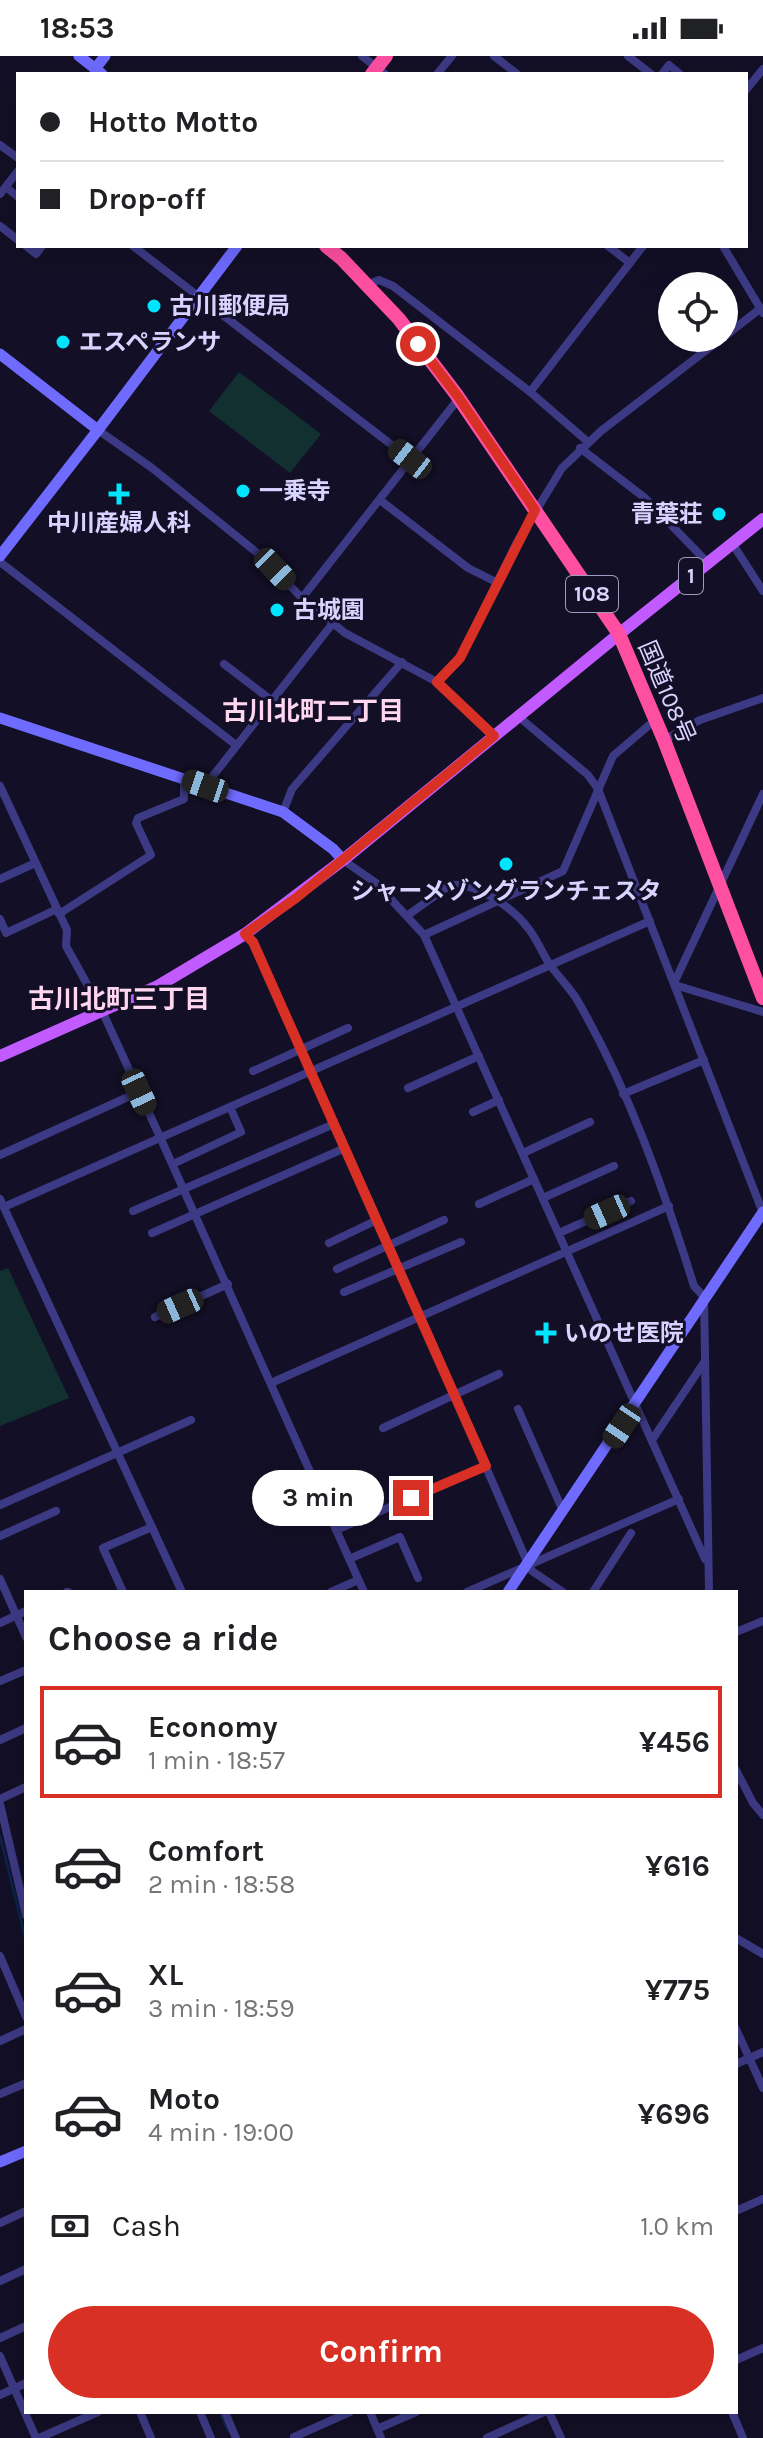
<!DOCTYPE html>
<html lang="en">
<head>
<meta charset="utf-8">
<style>
	body { margin:0; font-family:Karla,"Noto Sans JP",sans-serif; background:#f6f6f6; color:#202124; height:100vh; display:flex; flex-direction:column; font-size:30px; white-space:nowrap }
	* { box-sizing:border-box; margin:0 }
	p { font-size:26px; color:#757577 }
	.icon { flex:none; width:44px; height:44px; fill:none; stroke:currentColor; stroke-width:2; stroke-linecap:round; stroke-linejoin:round }
	.map { position:relative; flex:1; overflow:hidden }
	.drawer { position:absolute; left:24px; top:1534px; width:714px; height:824px; display:flex; flex-direction:column; background:#fff; border-radius:0px; box-shadow:0 8px 32px #0002 }
	.drawer>* { flex:none }
	.banner { position:absolute; left:16px; top:16px; width:732px; height:176px; border-radius:0px; box-shadow:0 8px 32px #0002; display:grid; align-content:center; height:176px; padding:0 24px; background:#fff }
	.tools { position:absolute; left:658px; top:216px; display:grid; gap:16px }
	.tools a { display:grid; place-items:center; width:80px; height:80px; border-radius:50%; background:#fff; box-shadow:0 8px 32px #0002; font-size:40px }
	.end { position:absolute; width:36px; height:36px; margin:-18px; border:10px solid #d93025; background:#fff; box-shadow:0 0 0 4px #fff }
	.from { border-radius:50% }
	.bubble { position:absolute; height:56px; border-radius:28px; background:#fff; box-shadow:0 8px 32px #0002; font-size:26px; font-weight:700; line-height:56px; text-align:center }
	.car { position:absolute; width:24px; height:48px; margin:-24px -12px; border-radius:10px; box-shadow:0 0 6px 2px #0007; background:linear-gradient(#222 24%,#8ab4d8 0 40%,#222 0 76%,#8ab4d8 0 86%,#222 0) }
	.banner b { display:flex; align-items:center; gap:28px; height:76px; font-size:30px }
	.banner b+b { border-top:2px solid #e0e0e0 }
	.banner i { width:20px; height:20px; background:#202124 }
	ul { padding:0; list-style:none }
	li { display:flex; align-items:center; gap:24px; height:112px; margin:0 16px 12px; padding:0 8px; border:4px solid transparent; border-radius:0px }
	li div { flex:1 }
	li b { display:block; font-size:30px }
	li em { font-style:normal; font-weight:700 }
	li.current { border-color:#d93025 }
	li>.icon { width:72px; height:72px; stroke-width:1.5 }
	h2 { padding:0 24px; font-size:36px; line-height:96px }
	.pay { display:flex; align-items:center; gap:20px; height:88px; padding:0 24px; font-size:30px }
	.pay p { margin-inline-start:auto }
	.cta { display:flex; gap:16px; margin-top:auto; padding:16px 24px }
	.cta a { flex:1; height:92px; border-radius:48px; background:#d93025; color:#fff; font-size:32px; font-weight:700; line-height:92px; text-align:center }
	.status { display:flex; justify-content:space-between; align-items:center; height:56px; padding:0 40px; background:#fff; direction:ltr }
	.status svg { height:22px; fill:currentColor }
	.map>svg:first-child { display:block }
</style>
</head>
<body>
<div class="status"><b>18:53</b><svg viewBox="0 0 49 12"><path d="M0 12V9h3v3zM5 12V6h3v6zM10 12V3h3v9zM15 12V0h3v12zM26 1h20v11H26zM47 4h2v5h-2z"/></svg></div>
<div class="map">
<svg width="763" height="2382" viewBox="0 0 763 2382">
	<rect width="100%" height="100%" fill="#130f26"/>
	<!-- green -->
	<g fill="#12302f">
		<polygon points="239,316 321,378 290,417 209,355"/>
		<polygon points="8,1212 69,1342 0,1370 0,1215"/>
	</g>
	<g fill="none" stroke-linecap="round" stroke-linejoin="round">
		<!-- stream -->
		<g stroke="#0c2248" stroke-width="3">
			<polyline points="0,1780 26,1885"/>
			<polyline points="220,2356 228,2375"/>
		</g>
		<!-- street -->
		<g stroke="#3d3a85" stroke-width="8">
			<polyline points="362,0 385,18"/>
			<polyline points="494,0 517,18"/>
			<polyline points="628,0 651,18"/>
			<polyline points="437,18 452,0"/>
			<polyline points="662,18 669,9 680,18"/>
			<polyline points="746,34 763,13"/>
			<polyline points="0,89 18,102"/>
			<polyline points="6,131 18,141"/>
			<polyline points="0,138 18,115"/>
			<polyline points="0,170 18,184"/>
			<polyline points="26,190 36,198 42,190"/>
			<polyline points="133,190 410,403"/>
			<polyline points="608,190 630,207"/>
			<polyline points="723,190 763,257"/>
			<polyline points="367,229 379,224 393,230 529,335 588,386"/>
			<polyline points="724,281 761,252"/>
			<polyline points="530,336 643,190"/>
			<polyline points="98,374 152,412 261,500 302,542 345,577 437,626 494,680"/>
			<polyline points="580,392 645,442 708,507"/>
			<polyline points="380,444 468,512 496,526"/>
			<polyline points="732,487 763,535"/>
			<polyline points="0,506 236,689"/>
			<polyline points="302,542 459,342"/>
			<polyline points="224,608 271,644"/>
			<polyline points="437,626 460,602 517,486 562,412 601,375 722,282"/>
			<polyline points="519,661 588,719 598,733 763,1157"/>
			<polyline points="664,684 700,664 763,642"/>
			<polyline points="0,730 67,874 66,890 103,957 160,1081 364,1536"/>
			<polyline points="205,730 333,567"/>
			<polyline points="283,756 292,733 402,606"/>
			<polyline points="343,804 376,827 424,879 705,1503"/>
			<polyline points="0,823 31,809"/>
			<polyline points="59,858 151,799 136,767 138,762 184,743 184,723"/>
			<path d="M408,859l42,-30c26,-3 63,23 78,43 9,11 14,25 22,37 8,11 18,21 26,33 52,89 87,189 118,288l10,11 5,295"/>
			<polyline points="0,863 6,877 57,853"/>
			<polyline points="245,878 253,886 421,1261 528,1508 532,1515 563,1536"/>
			<polyline points="424,879 563,815 613,700 655,664"/>
			<polyline points="674,927 763,738"/>
			<polyline points="675,929 763,956"/>
			<polyline points="253,1015 348,972"/>
			<polyline points="408,1032 479,1000"/>
			<polyline points="623,1038 704,1004"/>
			<polyline points="473,1056 499,1044"/>
			<polyline points="523,1097 590,1066"/>
			<polyline points="0,1099 139,1036"/>
			<polyline points="173,1108 241,1076 230,1051"/>
			<polyline points="543,1142 614,1110"/>
			<polyline points="0,1143 182,1536"/>
			<polyline points="479,1148 534,1123"/>
			<polyline points="4,1151 650,865"/>
			<polyline points="133,1155 334,1068"/>
			<polyline points="152,1177 345,1092"/>
			<polyline points="559,1177 631,1145"/>
			<polyline points="329,1187 377,1164"/>
			<polyline points="337,1213 444,1164"/>
			<polyline points="344,1236 461,1186"/>
			<polyline points="155,1261 228,1228"/>
			<polyline points="271,1327 669,1150"/>
			<polyline points="518,1353 563,1455"/>
			<polyline points="383,1372 499,1318"/>
			<polyline points="652,1384 705,1305"/>
			<polyline points="0,1449 191,1364"/>
			<polyline points="336,1474 486,1410"/>
			<polyline points="0,1480 56,1455"/>
			<polyline points="349,1503 400,1481 418,1522"/>
			<polyline points="0,1523 26,1581"/>
			<polyline points="67,1536 68,1536"/>
			<polyline points="123,1536 103,1492 152,1471"/>
			<polyline points="331,1536 358,1524"/>
			<polyline points="467,1536 679,1443"/>
			<polyline points="593,1536 631,1477"/>
			<polyline points="0,1567 26,1555"/>
			<polyline points="736,1576 763,1565"/>
			<polyline points="0,1625 26,1614"/>
			<polyline points="0,1684 26,1672"/>
			<polyline points="736,1714 753,1747 763,1759"/>
			<polyline points="0,1743 26,1731"/>
			<polyline points="0,1748 26,1859"/>
			<polyline points="736,1882 763,1898"/>
			<polyline points="0,1900 26,1961"/>
			<polyline points="736,1973 763,2032"/>
			<polyline points="0,1985 26,1973"/>
			<polyline points="736,2008 763,1996"/>
			<polyline points="0,2038 26,2027"/>
			<polyline points="738,2154 763,2143"/>
			<polyline points="0,2167 26,2155"/>
			<polyline points="0,2225 26,2213"/>
			<polyline points="0,2282 26,2270"/>
			<polyline points="0,2300 36,2382"/>
			<polyline points="736,2304 763,2292"/>
			<polyline points="0,2339 26,2327"/>
			<polyline points="140,2356 151,2382"/>
			<polyline points="200,2356 211,2382"/>
			<polyline points="225,2356 236,2382"/>
			<polyline points="370,2356 381,2382"/>
			<polyline points="549,2356 561,2382"/>
			<polyline points="732,2356 743,2382"/>
			<polyline points="377,2373 416,2356"/>
			<polyline points="294,2381 350,2356"/>
			<polyline points="39,2382 98,2356"/>
			<polyline points="487,2382 544,2356"/>
		</g>
		<!-- secondary -->
		<g stroke="#6f6bff" stroke-width="11">
			<polyline points="79,0 102,18"/>
			<polyline points="95,13 105,0"/>
			<polyline points="0,298 98,374"/>
			<polyline points="0,500 98,374 237,190"/>
			<polyline points="0,662 283,756 333,793 343,804"/>
			<polyline points="508,1536 763,1156"/>
			<polyline points="0,2106 26,2095"/>
		</g>
		<!-- primary -->
		<polyline stroke="#c25bff" stroke-width="12" points="0,1000 158,930 245,878 343,804 619,578 763,463"/>
		<!-- highway -->
		<g stroke="#ff4fa3" stroke-width="14">
			<polyline points="372,18 386,0"/>
			<polyline points="326,190 341,202 399,263 456,338 619,578 664,684 763,942"/>
		</g>
	</g>
	<g fill="none" stroke-linecap="round" stroke-linejoin="round">
		<!-- route -->
		<polyline stroke="#d93025" stroke-width="10" points="411,1442 486,1410 253,886 245,878 296,842 494,680 437,626 460,602 535,454 459,342 418,288"/>
	</g>
	<!-- markers -->
	<g fill="#00e5ff" stroke="#130f26" stroke-width="3">
		<circle cx="154" cy="250" r="8"/>
		<circle cx="63" cy="286" r="8"/>
		<circle cx="243" cy="435" r="8"/>
		<path d="M115 426h8v8h8v8h-8v8h-8v-8h-8v-8h8z"/>
		<circle cx="719" cy="458" r="8"/>
		<circle cx="277" cy="554" r="8"/>
		<circle cx="506" cy="808" r="8"/>
		<path d="M542 1265h8v8h8v8h-8v8h-8v-8h-8v-8h8z"/>
	</g>
	<g text-anchor="middle" dominant-baseline="central" stroke-width="6" stroke-linejoin="round" paint-order="stroke">
		<!-- shield labels -->
		<g fill="#130f26" stroke="#9e99be" stroke-width="2">
			<rect x="679" y="502" width="24" height="36" rx="6"/>
			<rect x="566" y="520" width="52" height="36" rx="6"/>
		</g>
		<g font-size="22" font-weight="bold" fill="#d9d4ff">
			<text x="691" y="520">1</text>
			<text x="592" y="538">108</text>
		</g>
		<!-- poi labels -->
		<g font-size="24" font-weight="bold" fill="#d9d4ff" stroke="#130f26" text-anchor="start">
			<text x="170" y="250">古川郵便局</text>
			<text x="79" y="286">エスペランサ</text>
			<text x="259" y="435">一乗寺</text>
			<text x="703" y="458" text-anchor="end">青葉荘</text>
			<text x="119" y="467" text-anchor="middle">中川産婦人科</text>
			<text x="293" y="554">古城園</text>
			<text x="506" y="835" text-anchor="middle">シャーメゾングランチェスタ</text>
			<text x="564" y="1277">いのせ医院</text>
		</g>
		<!-- street labels -->
		<g font-size="24" fill="#d9d4ff" stroke="#130f26">
			<text transform="translate(667 636) rotate(67)">国道108号</text>
		</g>
		<!-- neighbourhood labels -->
		<g font-size="26" font-weight="bold" fill="#ffd6f0" stroke="#130f26">
			<text x="313" y="655">古川北町二丁目</text>
			<text x="119" y="943">古川北町三丁目</text>
		</g>
	</g>
</svg>
<div class="tools">
<a><svg class="icon" aria-label="locate" viewBox="0 0 24 24"><circle cx="12" cy="12" r="6"/><path d="M12 2v4M12 18v4M2 12h4M18 12h4"/></svg></a>
</div>
<i class="end from" style="left:418px;top:288px"></i>
<i class="end" style="left:411px;top:1442px"></i>
<div class="bubble" style="left:252px;top:1414px;width:132px">3 min</div>
<i class="car" style="left:410px;top:403px;rotate:308deg"></i>
<i class="car" style="left:275px;top:513px;rotate:136deg"></i>
<i class="car" style="left:205px;top:730px;rotate:289deg"></i>
<i class="car" style="left:139px;top:1036px;rotate:155deg"></i>
<i class="car" style="left:607px;top:1156px;rotate:246deg"></i>
<i class="car" style="left:180px;top:1250px;rotate:246deg"></i>
<i class="car" style="left:622px;top:1370px;rotate:214deg"></i>
<div class="banner">
<b><i class="from"></i>Hotto Motto</b>
<b><i></i>Drop-off</b>
</div>
<section class="drawer">
<h2>Choose a ride</h2>
<ul>
<li class="current"><svg class="icon" aria-label="car" viewBox="0 0 24 24"><path d="M5 17H2v-5l4-1 3-4h7l3 4 3 1v5h-3M9 17h6M6 11h13"/><circle cx="7" cy="17" r="2"/><circle cx="17" cy="17" r="2"/></svg><div><b>Economy</b><p>1 min · 18:57</p></div><em>¥456</em></li>
<li><svg class="icon" aria-label="car" viewBox="0 0 24 24"><path d="M5 17H2v-5l4-1 3-4h7l3 4 3 1v5h-3M9 17h6M6 11h13"/><circle cx="7" cy="17" r="2"/><circle cx="17" cy="17" r="2"/></svg><div><b>Comfort</b><p>2 min · 18:58</p></div><em>¥616</em></li>
<li><svg class="icon" aria-label="car" viewBox="0 0 24 24"><path d="M5 17H2v-5l4-1 3-4h7l3 4 3 1v5h-3M9 17h6M6 11h13"/><circle cx="7" cy="17" r="2"/><circle cx="17" cy="17" r="2"/></svg><div><b>XL</b><p>3 min · 18:59</p></div><em>¥775</em></li>
<li><svg class="icon" aria-label="car" viewBox="0 0 24 24"><path d="M5 17H2v-5l4-1 3-4h7l3 4 3 1v5h-3M9 17h6M6 11h13"/><circle cx="7" cy="17" r="2"/><circle cx="17" cy="17" r="2"/></svg><div><b>Moto</b><p>4 min · 19:00</p></div><em>¥696</em></li>
</ul>
<div class="pay"><svg class="icon" aria-label="cash" viewBox="0 0 24 24"><path d="M3 7h18v10H3z"/><circle cx="12" cy="12" r="2"/></svg>Cash<p>1.0 km</p></div>
<div class="cta"><a>Confirm</a></div>
</section>
</div>
</body>
</html>
